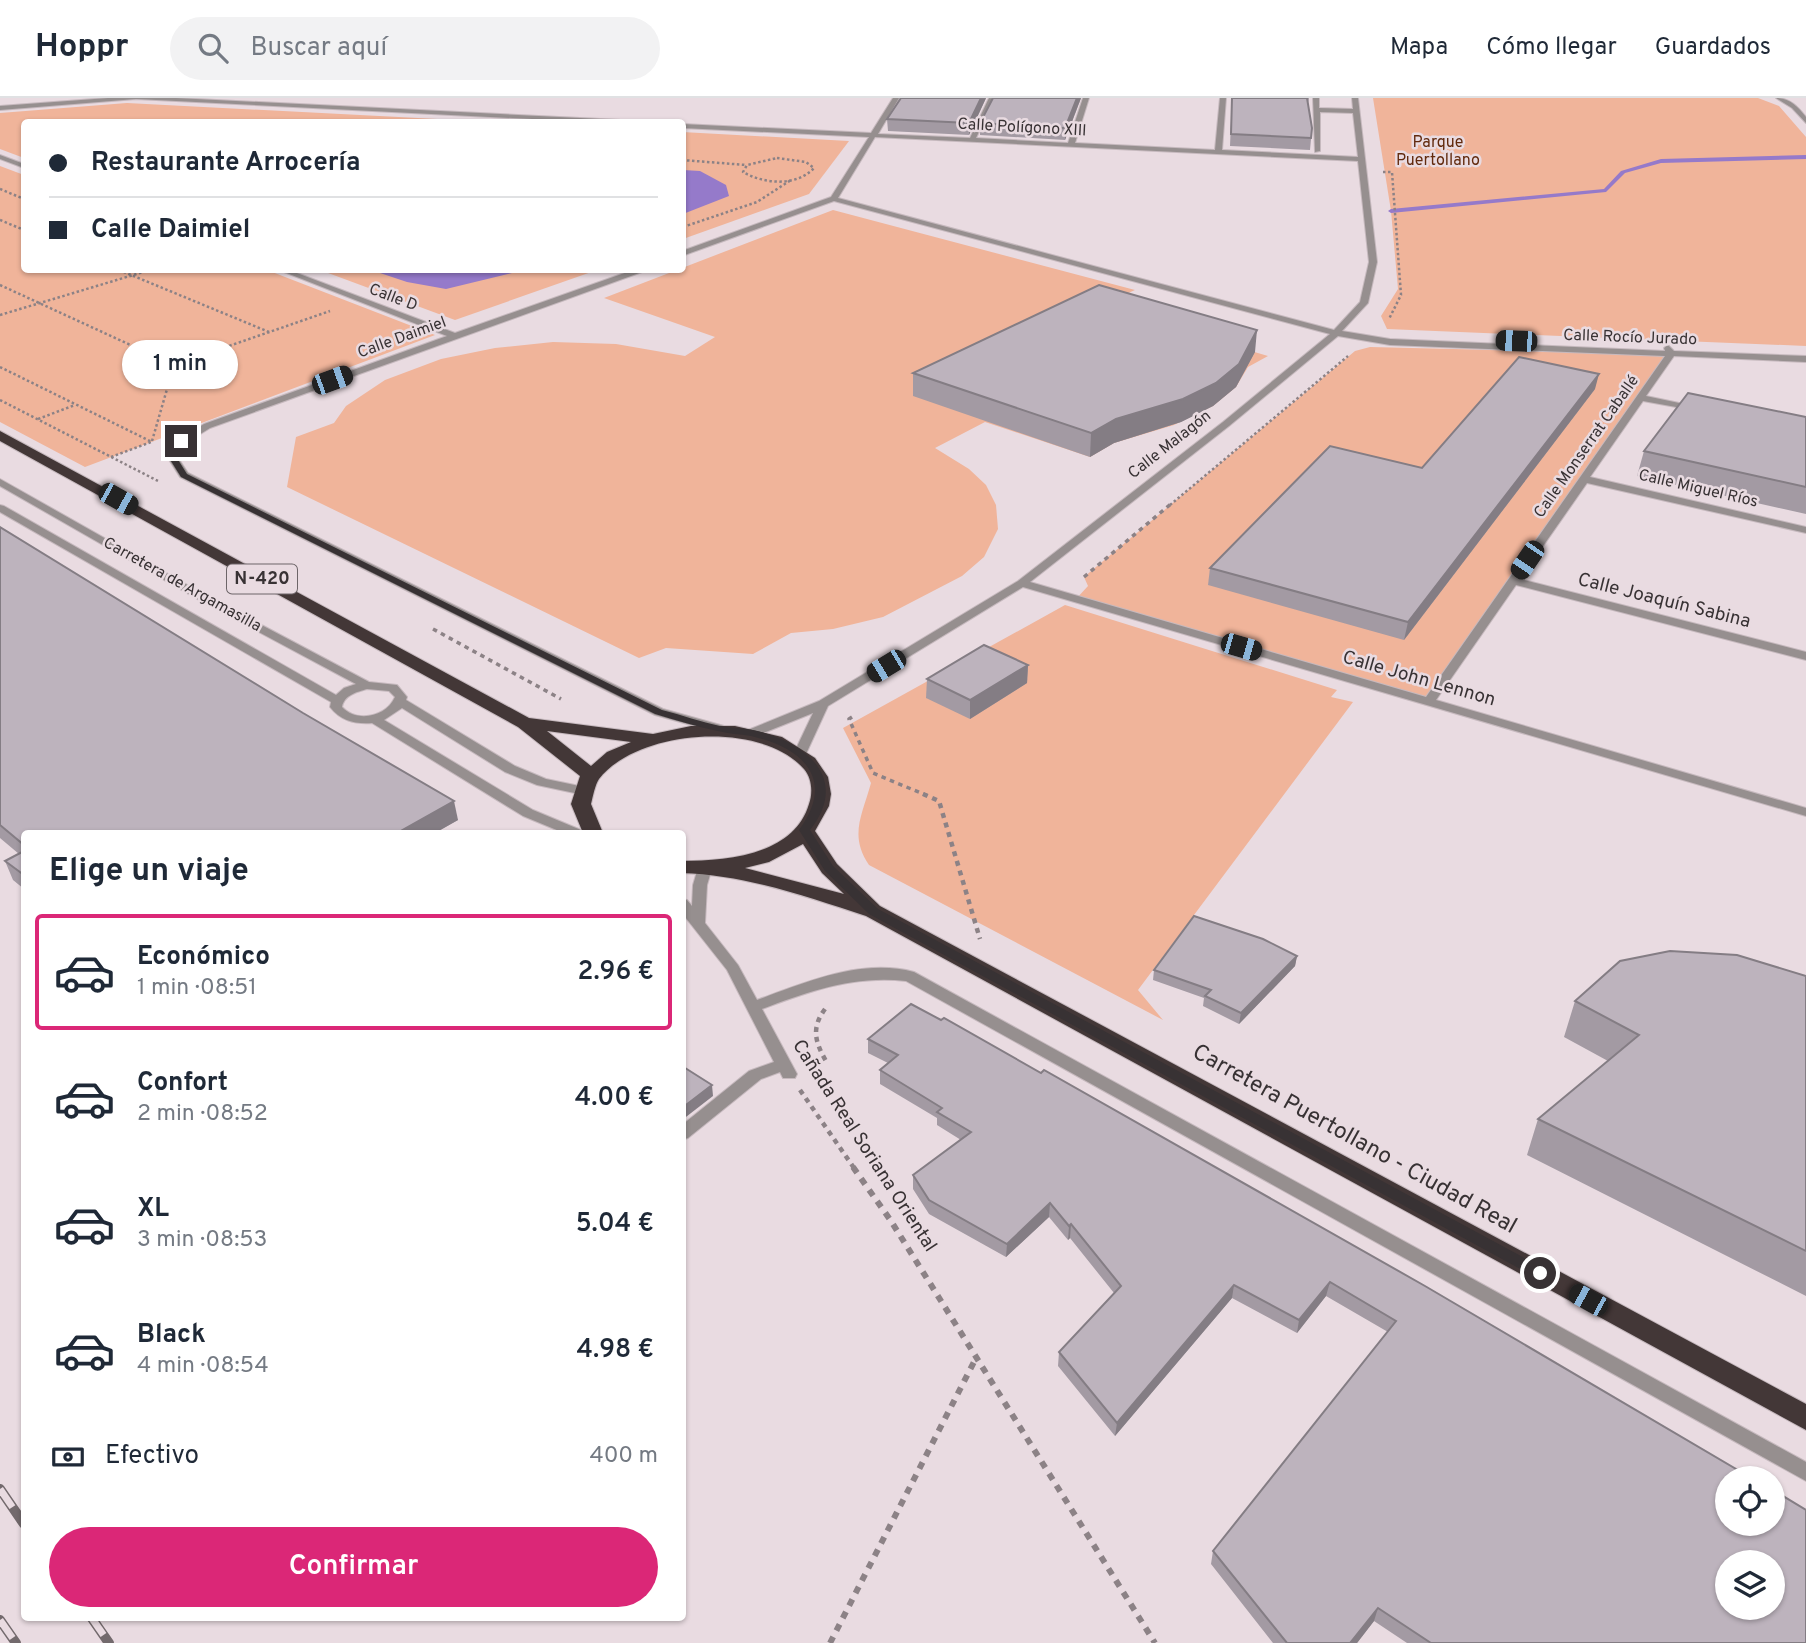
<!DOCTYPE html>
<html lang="es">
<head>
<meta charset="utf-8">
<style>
	body { margin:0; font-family:Overpass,sans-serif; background:#f2f2f3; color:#1f2937; height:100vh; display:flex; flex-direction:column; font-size:26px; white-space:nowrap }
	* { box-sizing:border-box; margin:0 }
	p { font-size:23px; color:#747a83 }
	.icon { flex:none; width:38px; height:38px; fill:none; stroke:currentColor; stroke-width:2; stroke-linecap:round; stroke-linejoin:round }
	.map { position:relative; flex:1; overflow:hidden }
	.details { position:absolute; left:21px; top:732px; width:665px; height:791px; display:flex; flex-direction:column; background:#fff; border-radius:7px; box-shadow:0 2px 5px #0004 }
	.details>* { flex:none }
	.banner { position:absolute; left:21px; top:21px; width:665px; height:154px; border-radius:7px; box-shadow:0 2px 5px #0004; display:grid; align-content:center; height:154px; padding:0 28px; background:#fff }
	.controls { position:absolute; left:1715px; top:1368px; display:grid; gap:14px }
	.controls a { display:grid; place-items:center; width:70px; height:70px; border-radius:50%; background:#fff; box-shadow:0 2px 5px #0004; font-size:35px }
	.end { position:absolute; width:32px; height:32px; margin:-16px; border:9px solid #383234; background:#fff; box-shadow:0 0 0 4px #fff }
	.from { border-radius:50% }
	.bubble { position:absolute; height:49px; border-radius:24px; background:#fff; box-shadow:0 2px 5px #0004; font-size:23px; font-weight:600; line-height:49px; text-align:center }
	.car { position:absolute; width:21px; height:42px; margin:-21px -10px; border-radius:9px; box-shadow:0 0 5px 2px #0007; background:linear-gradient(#222 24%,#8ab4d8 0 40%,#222 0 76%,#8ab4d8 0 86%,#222 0) }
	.banner b { display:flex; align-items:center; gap:24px; height:66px; font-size:26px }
	.banner b+b { border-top:2px solid #e0e1e3 }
	.banner i { width:18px; height:18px; background:#1f2937 }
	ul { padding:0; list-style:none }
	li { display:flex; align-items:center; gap:21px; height:116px; margin:0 14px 10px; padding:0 14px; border:4px solid transparent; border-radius:7px }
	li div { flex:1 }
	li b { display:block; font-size:26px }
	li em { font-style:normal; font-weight:600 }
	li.current { border-color:#db2777 }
	li>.icon { width:63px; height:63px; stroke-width:1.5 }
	h2 { padding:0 28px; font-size:32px; line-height:84px }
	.pay { display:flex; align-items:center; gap:18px; height:77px; padding:0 28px; font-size:26px }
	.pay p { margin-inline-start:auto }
	.primary-button { display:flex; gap:14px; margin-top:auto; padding:14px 28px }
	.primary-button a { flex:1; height:80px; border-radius:42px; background:#db2777; color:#fff; font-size:28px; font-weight:600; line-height:80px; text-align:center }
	header { display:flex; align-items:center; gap:42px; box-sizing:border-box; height:98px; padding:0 35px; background:#fff; border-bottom:2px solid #e0e1e3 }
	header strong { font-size:33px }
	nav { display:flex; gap:38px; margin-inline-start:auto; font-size:24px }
	.search { width:490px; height:63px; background:#f2f2f3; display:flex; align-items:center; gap:18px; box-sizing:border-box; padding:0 24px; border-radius:38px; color:#747a83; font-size:26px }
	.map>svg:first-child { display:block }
</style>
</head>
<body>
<header>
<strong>Hoppr</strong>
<div class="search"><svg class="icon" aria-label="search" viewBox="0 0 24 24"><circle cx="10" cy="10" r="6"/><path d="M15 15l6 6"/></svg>Buscar aquí</div>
<nav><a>Mapa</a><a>Cómo llegar</a><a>Guardados</a></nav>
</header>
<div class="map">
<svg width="1806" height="1545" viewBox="0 0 1806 1545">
	<rect width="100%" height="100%" fill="#e9dbe1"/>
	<!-- green -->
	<g fill="#f0b49a">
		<polygon points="1373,0 1758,0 1779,8 1806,39 1806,248 1387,231 1381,218 1398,191 1391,113"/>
		<polygon points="127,5 495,24 24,24 24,60 0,51 0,15"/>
		<polygon points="682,34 849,43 809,96 683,141"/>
		<polygon points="0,68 24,77 24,172 267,172 435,237 85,369 0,324"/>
		<polygon points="833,112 1135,192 1099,208 1268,258 1248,269 1236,289 1213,308 1174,327 1114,345 1090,359 985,324 935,350 969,371 986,387 996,407 998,431 984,459 962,478 883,519 833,531 791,535 753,556 666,550 639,560 287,389 296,339 334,325 346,308 385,282 441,261 495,250 553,244 616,246 685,258 715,239 604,200"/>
		<polygon points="320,172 597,172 455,222"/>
		<polygon points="1370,249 1671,256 1429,604 1076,501 1088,488 1084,479 1355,253"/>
		<path d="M1065,507l272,85 -6,7 22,5 -215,288 25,30 -294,-155c-20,-30 -7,-49 2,-82l-28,-55z"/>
	</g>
	<!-- water -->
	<g fill="#957aca">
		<polygon points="683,72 700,73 726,87 729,98 683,116"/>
		<polygon points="371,172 524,172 446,191 407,184"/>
	</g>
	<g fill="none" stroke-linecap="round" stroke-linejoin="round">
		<!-- stream -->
		<polygon fill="#957aca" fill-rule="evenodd" points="1806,57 1806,61 1661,65 1625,75 1606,94 1391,115 1388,113 1391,111 1604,91 1621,73 1661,61"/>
		<!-- lane casing -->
		<g stroke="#c6b9be" stroke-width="2">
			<path id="lane" d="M705,766l7,4 -5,17 -2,38 33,42 19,35c49,-18 105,-42 157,-28l892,490v19l-900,-500c-52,-6 -96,10 -144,28l35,65 -2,4h-12l-3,-6 -19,7 -73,59 -6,2v-15l67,-54 25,-9 -47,-92 -45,-57v-14l5,1 5,6 1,-21 5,-17z"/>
		</g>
		<!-- street casing -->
		<g stroke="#c6b9be" stroke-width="2">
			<g id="street">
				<polygon points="108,0 176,0 621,22 624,24 591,24 136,1 0,12 0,8"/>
				<path d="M893,0h6l-21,36 92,4 19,-40h6l-19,40 92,5 15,-45h6l-14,45 140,7 5,-52h6l-4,52 136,7 -5,-44 -33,-1v39l-5,1 -2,-54h6v10l34,1 -1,-11h6l19,164 -9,41 -26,28 48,8 275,12 -1,-3 4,-3 6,6 132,5v6l-132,-6 -28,40 52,11v4l-55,-10 -53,76 216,50v6l-219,-50 -67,96 286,73v8l-290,-75 -80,115 370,108v8l-783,-229 -195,119 -23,50h-10l-1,-3 19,-40 -57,23h-8l-2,-3 2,-3 71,-29 199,-120 205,-159 107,-88 -496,-133 -152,55v-5l149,-54 38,-60 -187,-9v-4l189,9zM875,39l483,24 11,101 -9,40 -26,28 -496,-132zM1338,238l52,9 275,11 -239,341 -396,-115 199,-156z"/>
				<path d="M1776,0c14,0 22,9 30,19v6l-14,-15z"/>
				<polygon points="0,57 24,66 24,70 0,61"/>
				<polygon points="279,172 289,172 455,235 633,172 643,172 642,174 210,330 186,345 178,360 188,375 663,611 724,628 726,631 724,634 720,635 655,617 180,379 168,360 179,341 204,326 447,238"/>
				<path d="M0,381l207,117 162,86 28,3 10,12 -1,3 109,66 31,13 43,9 2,3 -2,3 -5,1 -47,-10 -32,-13 -103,-64 -18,12 149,90 48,20 2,3h-19l-41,-17 -151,-93c-18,1 -31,-2 -42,-16l1,-5 -331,-190v-7l4,1 332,189 8,-7 12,-4 -157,-84 -199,-114zM367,591l22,2 6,6c-9,20 -38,26 -53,10 2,-12 15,-15 25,-18z"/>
			</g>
		</g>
		<!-- highway casing -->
		<g stroke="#c6b9be" stroke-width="2">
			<path id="highway" d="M0,333l529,287 124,16 38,-8h44l47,11 33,21 13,19 3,17 -2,12 -14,25 22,33 43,42 926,498v26l-940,-514c-59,-19 -120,-41 -184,-43v-12c45,0 112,-6 127,-57 4,-11 3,-26 -5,-35 -43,-49 -166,-40 -205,10 -4,6 -6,17 -8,25l12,29h-20l-12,-29 9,-28 -62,-49 -518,-286zM547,633l84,11 -24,10 -16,14zM803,746l19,29 22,21 -99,-26 24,-6z"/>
		</g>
		<!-- path-far3 -->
		<g stroke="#8c8286" stroke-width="2.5" stroke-dasharray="2.5 2.5" stroke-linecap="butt">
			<path d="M777,60l29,4 8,6c-18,19 -50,16 -71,4l4,-7z"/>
			<polyline points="682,62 746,67"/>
			<polyline points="1383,74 1392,74 1401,197 1389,221"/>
			<polyline points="0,91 24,101"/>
			<polyline points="0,122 24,132"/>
			<polyline points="683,129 757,104 791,82"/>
			<polyline points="119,172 269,234"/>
			<polyline points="0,187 174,267 330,213"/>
			<polyline points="0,217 150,172"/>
			<polyline points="0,269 152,344"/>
			<polyline points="0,302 160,384"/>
			<polyline points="38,321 75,307"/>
			<polyline points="152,343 174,267"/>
			<polyline points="111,359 151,344"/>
			<polyline points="1170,407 1348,258"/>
		</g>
		<!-- path-far2 -->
		<g stroke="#8c8286" stroke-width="3.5" stroke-dasharray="4.5 4.5" stroke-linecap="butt">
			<polyline points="1084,479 1172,405"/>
			<polyline points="433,531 561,601"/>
			<polyline points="852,619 849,621 873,675 928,698"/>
		</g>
		<!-- path-far1 -->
		<g stroke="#8c8286" stroke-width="4.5" stroke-dasharray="5 5" stroke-linecap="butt">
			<polyline points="923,696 939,703 980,841"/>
			<path d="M825,911c-14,19 -10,33 1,52"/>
			<polyline points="800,992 854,1070"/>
		</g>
		<!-- path -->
		<g stroke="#8c8286" stroke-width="6" stroke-dasharray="7 7" stroke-linecap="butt">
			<polyline points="853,1069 891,1123 1155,1545"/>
			<polyline points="830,1545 976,1260"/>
		</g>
		<!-- lane -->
		<use href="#lane" fill="#968f8f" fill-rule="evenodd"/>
		<!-- street -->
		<use href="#street" fill="#968f8f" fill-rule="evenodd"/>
		<!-- highway -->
		<use href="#highway" fill="#433737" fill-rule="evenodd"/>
		<!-- rail casing -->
		<g stroke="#736a6d" stroke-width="10">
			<g id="rail">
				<polyline points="0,1391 24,1426"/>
				<polyline points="91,1519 109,1545"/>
				<polyline points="0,1522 16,1545"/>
			</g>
		</g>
		<!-- rail -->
		<use href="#rail" stroke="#e9dbe1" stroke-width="7" stroke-dasharray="22" stroke-linecap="butt"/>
	</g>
	<!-- wall -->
	<g fill="#a39aa3">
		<polygon points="901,0 986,0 969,37 888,33 887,21"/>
		<polygon points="993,0 1081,0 1065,42 980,37 980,25"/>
		<polygon points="1232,0 1309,0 1308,5 1312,30 1310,52 1230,48"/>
		<polygon points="1255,254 1236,289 1213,308 1181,324 1114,345 1090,359 913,298 913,275"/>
		<polygon points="1595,291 1404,542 1208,487 1210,470 1422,370"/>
		<polygon points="1806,319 1806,416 1637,378 1644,353"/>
		<polygon points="0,429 458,722 435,735 24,735 24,791 13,782 5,763 19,756 0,740"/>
		<polygon points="1028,567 1027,585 970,621 926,600 927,581"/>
		<polygon points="1297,858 1295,868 1239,926 1203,908 1204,900 1153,882 1154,872"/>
		<polygon points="1806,878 1806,1198 1527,1057 1538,1021 1608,963 1564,939 1575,903"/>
		<polygon points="868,941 1041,975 1425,1188 1806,1545 1407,1545 1374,1523 1357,1545 1273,1545 1211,1466 1213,1453 1388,1234 1326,1198 1297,1235 1232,1200 1115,1338 1058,1268 1059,1254 1114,1195 1070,1140 1068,1142 1049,1119 1006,1159 929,1116 913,1091 913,1077 961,1042 937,1027 937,1020 880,986 880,972 888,965 868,955"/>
	</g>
	<!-- shaded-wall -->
	<g fill="#847d84">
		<polygon points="981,0 986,0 969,37 969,25"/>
		<polygon points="1077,0 1081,0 1065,42 1065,30"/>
		<polygon points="1257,232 1255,254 1236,289 1213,308 1181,324 1114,345 1090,359 1091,335"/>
		<polygon points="1599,276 1595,291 1404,542 1408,524"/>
		<polygon points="1028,567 1027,585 970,621 970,602"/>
		<polygon points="454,703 458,722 435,735 397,735"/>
		<polygon points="1297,858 1295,868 1239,926 1241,915"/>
		<polygon points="712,987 713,998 682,1022 682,1010"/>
		<polygon points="1050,1105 1049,1119 1006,1159 1007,1146"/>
		<polygon points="1071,1126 1070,1140 1068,1142 1069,1128"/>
		<polygon points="1330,1184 1326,1198 1297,1235 1299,1222"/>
		<polygon points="1234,1187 1232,1200 1115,1338 1117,1325"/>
		<polygon points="1378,1510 1374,1523 1357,1545 1350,1545"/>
	</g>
	<!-- building -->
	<g fill="#bdb3bd" stroke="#847d84" stroke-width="2" fill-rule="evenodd">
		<polygon points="901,0 981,0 969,25 887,21"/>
		<polygon points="993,0 1077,0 1065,30 980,25"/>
		<polygon points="1232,0 1307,0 1312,30 1311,40 1231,36"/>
		<polygon points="1099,187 1257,232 1239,266 1216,285 1183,301 1116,321 1091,335 913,275"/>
		<polygon points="1519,259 1599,276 1408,524 1210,470 1330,348 1422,370"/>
		<polygon points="1688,295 1806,319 1806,389 1644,353"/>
		<polygon points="0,429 303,615 454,703 397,735 24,735 24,747 0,727"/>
		<polygon points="984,547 1028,567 970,602 927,581"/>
		<polygon points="24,753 24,777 5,763"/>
		<polygon points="1194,818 1263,841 1297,858 1241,915 1205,898 1211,892 1154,872"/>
		<polygon points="1670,853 1737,857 1806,878 1806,1153 1538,1021 1639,937 1575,903 1620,863"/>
		<path d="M911,906l30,16 3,-2 97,55 3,-3 381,216 328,193h-26v45h46v-34l33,20v133h-375l-53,-35 -28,35h-63l-74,-92 183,-230 -66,-39 -31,38 -65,-35 -117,138 -58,-71 62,-66 -50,-62 -2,2 -19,-23 -43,41 -78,-44 -16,-25 58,-43 -34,-20 5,-4 -62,-38 18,-15 -30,-16zM1727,1465h46v45h-46z"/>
		<polygon points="682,968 712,987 682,1010"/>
	</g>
	<!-- route -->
	<path fill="#383234" d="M179,342l6,1 -8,17 10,16 475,236c20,5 39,12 58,16 11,2 22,2 33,4 52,11 98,48 57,100l23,36 45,43 667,360v8h-10l-666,-363 -44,-43 -26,-41c37,-50 5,-82 -48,-94 -11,-2 -22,-2 -33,-5 -21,-4 -42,-11 -63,-17l-474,-237 -12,-19z"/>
	<g text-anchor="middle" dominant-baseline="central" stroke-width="5" stroke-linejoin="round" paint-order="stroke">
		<!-- far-street labels -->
		<g font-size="16" fill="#383234" stroke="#e9dbe1">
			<text transform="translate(1022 30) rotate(3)">Calle Polígono XIII</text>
			<text transform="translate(393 200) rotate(21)">Calle D</text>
			<text transform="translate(402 240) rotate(-20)">Calle Daimiel</text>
			<text transform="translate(1630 240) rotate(2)">Calle Rocío Jurado</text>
			<text transform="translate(1170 347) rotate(-38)">Calle Malagón</text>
			<text transform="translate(1587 349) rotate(-55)">Calle Monserrat Caballé</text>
			<text transform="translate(1698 391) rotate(13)">Calle Miguel Ríos</text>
			<text transform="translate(182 487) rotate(29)">Carretera de Argamasilla</text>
		</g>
		<!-- far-park labels -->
		<g font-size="16" fill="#622a0e" stroke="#e9dbe1">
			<text x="1438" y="45">Parque<tspan x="1438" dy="18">Puertollano</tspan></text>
		</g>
		<!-- shield labels -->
		<rect fill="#e9dbe1" stroke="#6d6568" stroke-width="2" x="227" y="466.5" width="70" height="29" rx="5"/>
		<g font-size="18" font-weight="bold" fill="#383234">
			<text x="262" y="481">N-420</text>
		</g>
		<!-- street labels -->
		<g font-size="19" fill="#383234" stroke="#e9dbe1">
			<text transform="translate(1664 503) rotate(14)">Calle Joaquín Sabina</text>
			<text transform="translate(1419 581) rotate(16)">Calle John Lennon</text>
			<text transform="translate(864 1048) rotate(57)">Cañada Real Soriana Oriental</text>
		</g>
		<!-- near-street labels -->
		<g font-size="23" fill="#383234" stroke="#e9dbe1">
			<text transform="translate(1354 1042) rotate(29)">Carretera Puertollano - Ciudad Real</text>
		</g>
	</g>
</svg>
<div class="controls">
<a><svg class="icon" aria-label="locate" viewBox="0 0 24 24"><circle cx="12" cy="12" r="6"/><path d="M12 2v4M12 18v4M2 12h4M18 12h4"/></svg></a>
<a><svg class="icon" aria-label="layers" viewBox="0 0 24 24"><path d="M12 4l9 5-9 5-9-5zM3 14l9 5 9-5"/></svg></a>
</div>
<i class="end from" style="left:1540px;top:1175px"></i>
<i class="end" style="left:181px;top:343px"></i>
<div class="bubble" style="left:122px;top:242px;width:116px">1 min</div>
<i class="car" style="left:1516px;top:243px;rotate:272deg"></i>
<i class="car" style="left:332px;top:282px;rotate:70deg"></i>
<i class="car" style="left:118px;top:401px;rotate:119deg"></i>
<i class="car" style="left:1527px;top:462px;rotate:214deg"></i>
<i class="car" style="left:1241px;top:549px;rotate:106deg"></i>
<i class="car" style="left:886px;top:568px;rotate:239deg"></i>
<i class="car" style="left:1588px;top:1202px;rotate:299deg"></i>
<div class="banner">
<b><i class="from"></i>Restaurante Arrocería</b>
<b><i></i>Calle Daimiel</b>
</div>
<section class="details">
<h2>Elige un viaje</h2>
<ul>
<li class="current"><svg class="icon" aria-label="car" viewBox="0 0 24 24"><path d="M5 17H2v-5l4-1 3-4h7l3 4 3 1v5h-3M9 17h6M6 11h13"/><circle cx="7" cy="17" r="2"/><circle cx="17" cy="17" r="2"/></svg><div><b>Económico</b><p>1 min · 08:51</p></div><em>2.96 €</em></li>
<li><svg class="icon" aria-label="car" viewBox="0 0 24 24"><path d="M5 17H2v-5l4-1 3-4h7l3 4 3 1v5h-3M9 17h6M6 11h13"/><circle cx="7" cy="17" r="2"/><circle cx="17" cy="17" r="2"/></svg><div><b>Confort</b><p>2 min · 08:52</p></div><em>4.00 €</em></li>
<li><svg class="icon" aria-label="car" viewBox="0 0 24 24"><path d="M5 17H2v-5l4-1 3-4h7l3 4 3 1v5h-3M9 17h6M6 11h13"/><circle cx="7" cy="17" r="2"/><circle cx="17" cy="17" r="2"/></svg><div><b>XL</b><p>3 min · 08:53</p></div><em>5.04 €</em></li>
<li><svg class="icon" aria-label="car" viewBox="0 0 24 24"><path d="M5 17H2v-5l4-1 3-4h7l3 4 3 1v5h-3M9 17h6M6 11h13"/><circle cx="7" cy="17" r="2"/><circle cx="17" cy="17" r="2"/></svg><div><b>Black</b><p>4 min · 08:54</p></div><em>4.98 €</em></li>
</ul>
<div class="pay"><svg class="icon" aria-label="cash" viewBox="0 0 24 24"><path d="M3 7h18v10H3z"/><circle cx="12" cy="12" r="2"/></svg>Efectivo<p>400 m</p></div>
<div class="primary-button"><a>Confirmar</a></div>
</section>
</div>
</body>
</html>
